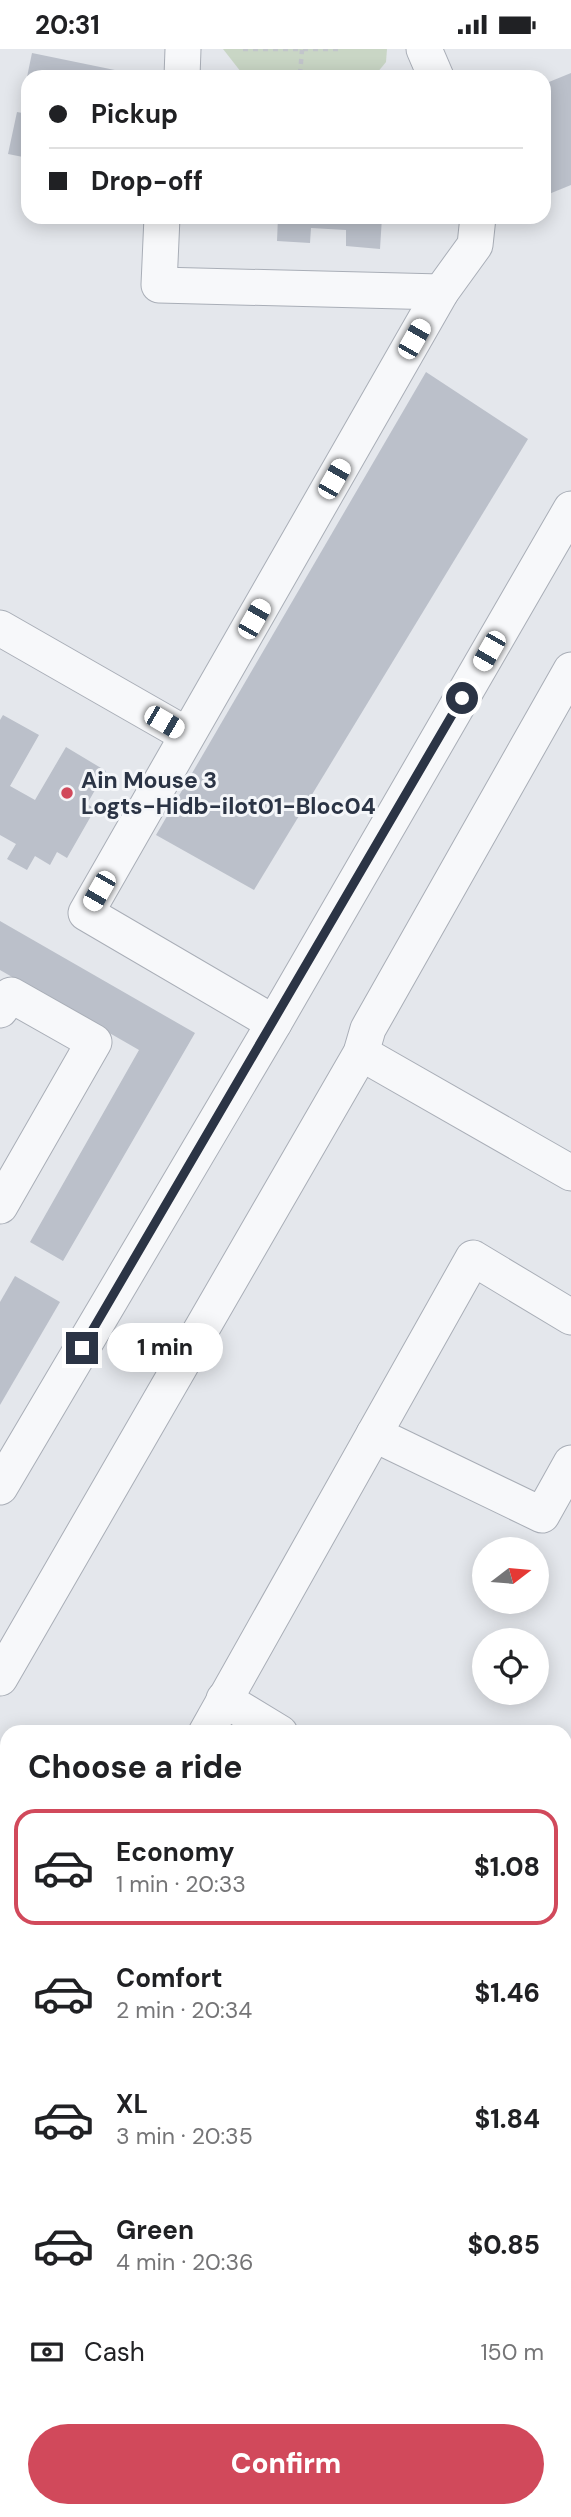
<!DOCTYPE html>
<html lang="en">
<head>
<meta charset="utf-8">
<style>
	body { margin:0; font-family:"DM Sans",sans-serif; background:#f2f2f2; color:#202124; height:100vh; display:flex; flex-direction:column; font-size:26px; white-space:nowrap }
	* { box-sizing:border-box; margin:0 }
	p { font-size:23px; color:#757577 }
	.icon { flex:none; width:38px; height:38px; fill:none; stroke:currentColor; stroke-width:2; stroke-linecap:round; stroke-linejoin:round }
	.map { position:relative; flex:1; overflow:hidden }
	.side { position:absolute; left:0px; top:1676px; width:572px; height:793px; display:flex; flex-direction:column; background:#fff; border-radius:21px 21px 0 0; box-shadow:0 4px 18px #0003 }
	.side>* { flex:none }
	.guide { position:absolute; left:21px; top:21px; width:530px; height:154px; border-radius:21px; box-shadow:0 4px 18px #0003; display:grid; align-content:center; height:154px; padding:0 28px; background:#fff }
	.needle { width:46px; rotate:74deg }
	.buttons { position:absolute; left:472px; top:1488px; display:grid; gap:14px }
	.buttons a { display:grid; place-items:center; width:77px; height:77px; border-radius:50%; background:#fff; box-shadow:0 4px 18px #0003; font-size:35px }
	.end { position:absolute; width:32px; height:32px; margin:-16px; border:9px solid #2b3445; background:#fff; box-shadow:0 0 0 4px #fff }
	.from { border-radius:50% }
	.bubble { position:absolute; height:49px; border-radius:24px; background:#fff; box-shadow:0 4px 18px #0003; font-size:23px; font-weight:800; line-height:49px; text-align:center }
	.car { position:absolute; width:21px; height:42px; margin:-21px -10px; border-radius:9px; box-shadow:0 0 5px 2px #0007; background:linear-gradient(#fff 24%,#345 0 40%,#fff 0 76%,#345 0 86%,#fff 0) }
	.guide b { display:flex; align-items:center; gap:24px; height:66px; font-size:26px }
	.guide b+b { border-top:2px solid #e0e0e0 }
	.guide i { width:18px; height:18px; background:#202124 }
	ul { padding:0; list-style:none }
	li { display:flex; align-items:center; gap:21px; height:116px; margin:0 14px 10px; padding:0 14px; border:4px solid transparent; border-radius:21px }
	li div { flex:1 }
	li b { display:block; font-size:26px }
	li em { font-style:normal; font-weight:800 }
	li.current { border-color:#d1495b }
	li>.icon { width:63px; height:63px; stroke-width:1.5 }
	h2 { padding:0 28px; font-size:32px; line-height:84px }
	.pay { display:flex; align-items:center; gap:18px; height:77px; padding:0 28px; font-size:26px }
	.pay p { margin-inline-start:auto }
	.primary-button { display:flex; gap:14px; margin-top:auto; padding:14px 28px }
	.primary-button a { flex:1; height:80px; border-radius:42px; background:#d1495b; color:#fff; font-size:28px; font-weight:800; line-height:80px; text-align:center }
	.status { display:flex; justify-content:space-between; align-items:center; height:49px; padding:0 35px; background:#fff; direction:ltr }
	.status svg { height:19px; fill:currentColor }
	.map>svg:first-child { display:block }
</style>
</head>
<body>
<div class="status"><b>20:31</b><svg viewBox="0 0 49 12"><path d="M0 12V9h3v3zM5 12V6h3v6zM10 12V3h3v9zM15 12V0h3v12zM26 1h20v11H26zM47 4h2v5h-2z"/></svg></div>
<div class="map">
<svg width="571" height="2468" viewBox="0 0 571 2468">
	<rect width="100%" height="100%" fill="#e4e7ec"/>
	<!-- green -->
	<polygon fill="#c9d6c5" points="223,0 387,0 386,13 377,24 262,26 241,23"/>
	<!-- building -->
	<g fill="#bbc0ca">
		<polygon points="32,4 144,27 144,28 27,28"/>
		<polygon points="571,24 571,136 544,147 544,35"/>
		<polygon points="17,63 28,65 28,109 8,105"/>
		<polygon points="278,168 382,168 380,200 346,197 346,181 311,179 310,194 277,192"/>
		<polygon points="426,323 528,390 254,841 156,786"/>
		<polygon points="3,666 39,686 10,737 35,751 66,698 106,722 87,755 95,760 67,809 57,803 50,816 35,807 27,821 7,810 16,795 0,786 0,671"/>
		<polygon points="0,872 195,984 63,1212 30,1193 139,1001 0,921"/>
		<polygon points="15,1227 60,1253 0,1356 0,1253"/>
		<polygon points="0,1885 7,1889 7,1966 0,1974"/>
		<polygon points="7,2447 7,2462 103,2462 100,2468 0,2468 0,2460"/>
	</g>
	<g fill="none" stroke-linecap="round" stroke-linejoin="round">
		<!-- minor casing -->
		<g stroke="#a9aeb7" stroke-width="37">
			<g id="minor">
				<polyline points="424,0 436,28"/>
				<polyline points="182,28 183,0"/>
				<polyline points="162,168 159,236 441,243"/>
				<polyline points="0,579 187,686"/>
				<polyline points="0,961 11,946 94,993 0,1157"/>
				<polyline points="274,974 86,864 441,243 475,196 478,168"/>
				<polyline points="361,1004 571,1124"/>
				<polyline points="374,1385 542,1466 571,1414"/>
				<polyline points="0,1438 274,974 571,460"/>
				<polyline points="0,1629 361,1004 368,980 571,621"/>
				<polyline points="224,1650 280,1684"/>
				<polyline points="206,1684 473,1209 571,1268"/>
				<polyline points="565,1721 571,1710"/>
				<polyline points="0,1843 7,1847"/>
				<polyline points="565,1854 571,1857"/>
				<polyline points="565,1957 571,1961"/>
				<polyline points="0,2092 7,2095"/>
				<polyline points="565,2177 571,2180"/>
				<polyline points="0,2366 7,2354"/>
				<polyline points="138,2468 141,2462"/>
			</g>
		</g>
		<!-- path -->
		<g stroke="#c2c5cb" stroke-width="4.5" stroke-dasharray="5 5" stroke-linecap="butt">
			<polyline points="243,0 343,0"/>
			<polyline points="300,25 302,1"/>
		</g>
		<!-- minor -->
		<use href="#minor" stroke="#f7f8fa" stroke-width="35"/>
	</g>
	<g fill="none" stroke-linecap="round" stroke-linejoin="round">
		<!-- route -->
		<polyline stroke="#2b3445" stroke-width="9" points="82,1299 462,649"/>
	</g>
	<!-- markers -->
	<circle fill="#d1495b" stroke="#f4f6f9" stroke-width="2.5" cx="67" cy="744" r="7"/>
	<g text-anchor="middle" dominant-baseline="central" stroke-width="6" stroke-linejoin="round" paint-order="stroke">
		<!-- poi labels -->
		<g font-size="23" font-weight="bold" fill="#2b3445" stroke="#f4f6f9" text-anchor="start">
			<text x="81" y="731">Ain Mouse 3<tspan x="81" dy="26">Logts-Hidb-ilot01-Bloc04</tspan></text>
		</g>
	</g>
</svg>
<div class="buttons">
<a><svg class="needle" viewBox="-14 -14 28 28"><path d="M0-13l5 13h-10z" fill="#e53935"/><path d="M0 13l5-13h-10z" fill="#757577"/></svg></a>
<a><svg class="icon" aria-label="locate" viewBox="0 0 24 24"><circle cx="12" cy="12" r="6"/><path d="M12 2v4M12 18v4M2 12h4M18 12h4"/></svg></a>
</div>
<i class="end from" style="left:462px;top:649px"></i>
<i class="end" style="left:82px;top:1299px"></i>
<div class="bubble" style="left:107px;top:1274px;width:116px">1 min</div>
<i class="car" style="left:414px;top:290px;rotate:30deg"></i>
<i class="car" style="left:334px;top:430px;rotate:30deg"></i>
<i class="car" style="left:254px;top:570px;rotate:30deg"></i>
<i class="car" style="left:489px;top:602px;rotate:210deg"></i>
<i class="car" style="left:164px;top:673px;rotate:120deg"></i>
<i class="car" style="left:99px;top:842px;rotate:210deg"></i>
<div class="guide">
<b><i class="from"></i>Pickup</b>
<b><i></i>Drop-off</b>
</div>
<section class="side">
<h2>Choose a ride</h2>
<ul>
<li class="current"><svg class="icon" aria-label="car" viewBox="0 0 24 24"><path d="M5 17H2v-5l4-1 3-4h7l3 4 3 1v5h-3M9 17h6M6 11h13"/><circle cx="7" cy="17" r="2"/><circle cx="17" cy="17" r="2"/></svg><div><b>Economy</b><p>1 min · 20:33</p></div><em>$1.08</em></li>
<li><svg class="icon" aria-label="car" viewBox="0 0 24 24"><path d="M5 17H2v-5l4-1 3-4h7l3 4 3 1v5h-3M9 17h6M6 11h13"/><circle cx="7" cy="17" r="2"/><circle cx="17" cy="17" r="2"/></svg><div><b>Comfort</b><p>2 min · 20:34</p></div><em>$1.46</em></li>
<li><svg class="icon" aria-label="car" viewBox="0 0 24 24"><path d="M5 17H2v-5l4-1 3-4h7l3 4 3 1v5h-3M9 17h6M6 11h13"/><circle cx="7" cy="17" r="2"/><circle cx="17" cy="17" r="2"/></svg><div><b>XL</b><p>3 min · 20:35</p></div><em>$1.84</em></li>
<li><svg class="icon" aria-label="car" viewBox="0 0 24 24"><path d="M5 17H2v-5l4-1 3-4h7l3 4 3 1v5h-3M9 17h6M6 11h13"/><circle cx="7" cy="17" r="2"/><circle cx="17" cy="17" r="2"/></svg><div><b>Green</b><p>4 min · 20:36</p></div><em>$0.85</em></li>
</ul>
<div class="pay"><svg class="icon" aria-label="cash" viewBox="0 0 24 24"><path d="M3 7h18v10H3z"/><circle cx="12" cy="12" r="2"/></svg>Cash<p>150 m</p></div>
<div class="primary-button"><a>Confirm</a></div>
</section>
</div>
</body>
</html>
